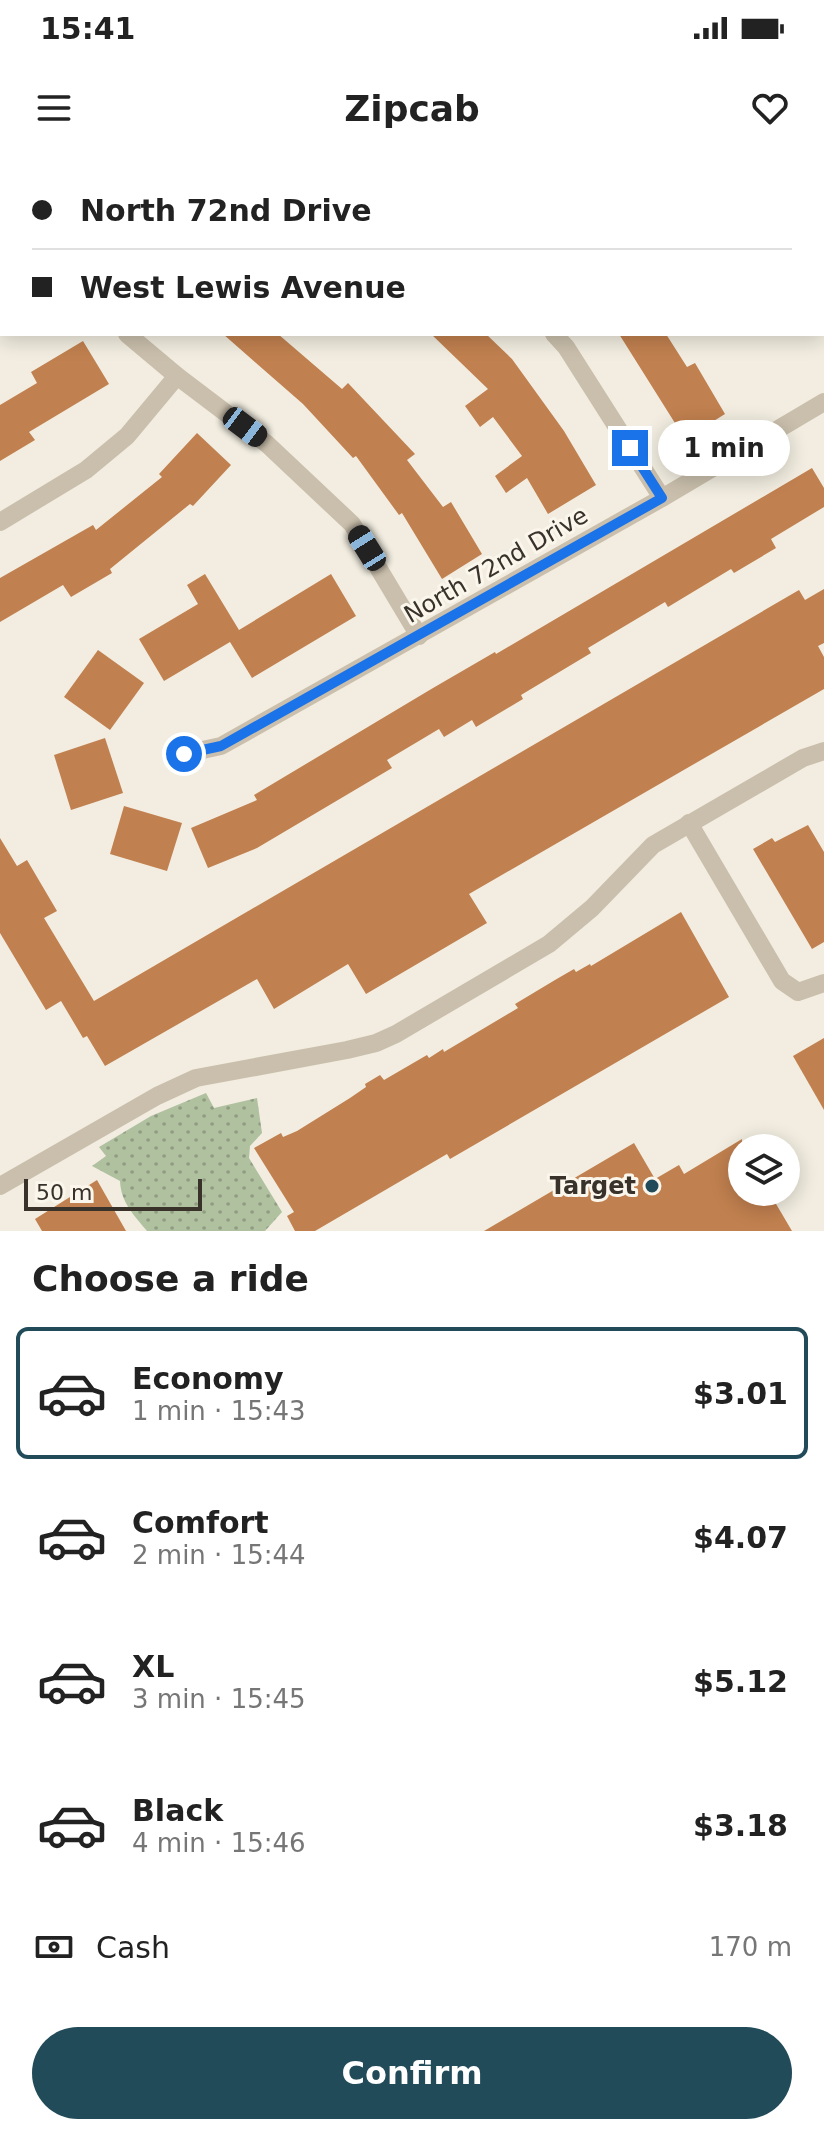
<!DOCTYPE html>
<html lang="en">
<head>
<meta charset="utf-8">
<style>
	body { margin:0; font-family:"DejaVu Sans",sans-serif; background:#f2f2f2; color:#222; height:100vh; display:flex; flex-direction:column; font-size:30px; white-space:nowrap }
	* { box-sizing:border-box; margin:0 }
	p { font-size:26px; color:#767676 }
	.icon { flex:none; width:44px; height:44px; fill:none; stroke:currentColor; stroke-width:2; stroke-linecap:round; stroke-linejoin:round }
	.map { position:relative; height:1071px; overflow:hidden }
	.details { display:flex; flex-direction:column; background:#fff; flex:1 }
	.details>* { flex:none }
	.guide { position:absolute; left:0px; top:0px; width:824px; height:176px; box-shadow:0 4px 20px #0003; display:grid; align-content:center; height:176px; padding:0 32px; background:#fff }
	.controls { position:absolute; left:728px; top:974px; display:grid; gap:16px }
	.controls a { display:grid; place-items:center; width:72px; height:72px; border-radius:50%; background:#fff; box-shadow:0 4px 20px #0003; font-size:40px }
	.scale { position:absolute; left:24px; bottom:20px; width:178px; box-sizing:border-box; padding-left:8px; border:4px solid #39322b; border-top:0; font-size:22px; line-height:28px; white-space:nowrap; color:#39322b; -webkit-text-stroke:6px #faf6ec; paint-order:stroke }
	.end { position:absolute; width:36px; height:36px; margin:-18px; border:10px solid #1a73e8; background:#fff; box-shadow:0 0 0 4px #fff }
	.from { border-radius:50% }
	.bubble { position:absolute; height:56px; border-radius:28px; background:#fff; box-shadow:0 4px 20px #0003; font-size:26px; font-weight:800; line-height:56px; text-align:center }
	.car { position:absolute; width:24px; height:48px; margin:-24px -12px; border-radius:10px; box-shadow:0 0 6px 2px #0007; background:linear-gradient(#222 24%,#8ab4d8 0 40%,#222 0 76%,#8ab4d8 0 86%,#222 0) }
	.guide b { display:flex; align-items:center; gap:28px; height:76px; font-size:30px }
	.guide b+b { border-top:2px solid #e0e0e0 }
	.guide i { width:20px; height:20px; background:#222 }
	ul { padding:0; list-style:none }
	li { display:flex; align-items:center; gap:24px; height:132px; margin:0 16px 12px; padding:0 16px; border:4px solid transparent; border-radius:12px }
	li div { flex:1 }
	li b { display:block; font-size:30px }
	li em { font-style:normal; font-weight:800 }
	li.selected { border-color:#214b59 }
	li>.icon { width:72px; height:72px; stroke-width:1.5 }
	h2 { padding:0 32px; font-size:36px; line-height:96px }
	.pay { display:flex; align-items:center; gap:20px; height:88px; padding:0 32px; font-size:30px }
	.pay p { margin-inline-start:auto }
	.primary-button { display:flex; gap:16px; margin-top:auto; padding:16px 32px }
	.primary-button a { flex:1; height:92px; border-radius:48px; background:#214b59; color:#fff; font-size:32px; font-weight:800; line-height:92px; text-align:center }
	.status { display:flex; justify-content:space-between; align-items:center; height:56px; padding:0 40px; background:#fff; direction:ltr }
	.status svg { height:22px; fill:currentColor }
	header { display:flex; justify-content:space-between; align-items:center; height:104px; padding:0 32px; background:#fff; font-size:36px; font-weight:800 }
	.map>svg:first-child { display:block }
</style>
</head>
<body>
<div class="status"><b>15:41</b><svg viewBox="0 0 49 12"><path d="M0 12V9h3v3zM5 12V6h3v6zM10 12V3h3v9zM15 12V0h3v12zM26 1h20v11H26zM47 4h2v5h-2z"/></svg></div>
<header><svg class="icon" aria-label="menu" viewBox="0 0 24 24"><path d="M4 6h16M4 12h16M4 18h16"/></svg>Zipcab<svg class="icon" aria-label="heart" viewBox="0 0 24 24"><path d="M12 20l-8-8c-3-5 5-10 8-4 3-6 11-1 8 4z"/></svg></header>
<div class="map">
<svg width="824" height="1071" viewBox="0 0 824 1071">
	<defs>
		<pattern id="park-dots" width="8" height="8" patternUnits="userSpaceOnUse" patternTransform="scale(2)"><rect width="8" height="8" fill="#b0c1a0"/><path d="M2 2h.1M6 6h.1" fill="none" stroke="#909d83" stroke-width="1.8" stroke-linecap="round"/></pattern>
	</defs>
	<rect width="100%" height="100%" fill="#f2ede0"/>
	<!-- park -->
	<path fill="url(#park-dots)" d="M206,933l8,15 43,-10 5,35 -12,13 -1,12 33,54 -17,19h-118c-13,-16 -26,-28 -27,-50l-28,-15 14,-10 -7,-9 52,-31z"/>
	<!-- building -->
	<g fill="#c1804f">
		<polygon points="223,174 278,174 342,229 348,223 415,294 407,300 443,347 451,342 482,394 442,419 402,353 399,355 356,296 353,298 303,244"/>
		<polygon points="431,174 486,174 512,199 564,271 596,325 548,354 527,318 506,333 495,316 522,296 493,257 480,267 465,246 488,229"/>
		<polygon points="619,174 666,174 687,207 695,203 725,254 685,279"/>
		<polygon points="83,181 109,224 29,272 35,280 0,301 0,245 37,223 31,212"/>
		<polygon points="197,273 231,305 193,346 190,344 110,409 112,413 71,437 63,425 0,462 0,418 93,365 96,370 162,317 159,314"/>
		<polygon points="812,308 824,328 824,347 771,379 776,388 734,413 731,409 668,447 665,442 588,488 591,493 521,535 523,539 476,567 472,560 444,577 439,569 387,600 392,608 257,688 208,708 191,668 257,640 254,635 433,528 495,492 496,494"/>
		<polygon points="205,414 239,470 331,414 356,456 252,518 230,482 164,521 139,479 198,444 187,425"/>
		<polygon points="824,429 824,483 818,486 824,497 824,529 469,734 487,763 366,834 348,804 274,849 257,819 105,906 87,876 83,878 61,841 46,850 0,773 0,678 17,706 27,700 57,751 44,758 94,841 799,430 805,440"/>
		<polygon points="98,490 144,523 110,570 64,537"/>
		<polygon points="105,578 123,633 71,650 54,595"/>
		<polygon points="124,646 182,663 167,711 110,694"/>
		<polygon points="808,665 824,692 824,782 812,789 753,689 772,678 775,682"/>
		<polygon points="681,752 729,837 450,999 447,994 315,1071 295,1071 287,1056 294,1052 254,988 281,973 283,977 297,971 350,938 366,927 365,924 380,915 384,920 427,895 429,898 443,889 444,892 518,848 515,844 555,820 574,809 576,812 590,804 591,806"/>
		<polygon points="824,878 824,950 793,896"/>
		<polygon points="742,979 742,1032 769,1032 792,1071 484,1071 634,983 655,1019 679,1005 684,1014"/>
		<polygon points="97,1020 126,1071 42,1071 35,1059"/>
	</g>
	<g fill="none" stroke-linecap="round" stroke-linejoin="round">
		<!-- minor -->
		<g stroke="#cabfac" stroke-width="18">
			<polyline points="365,0 368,2"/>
			<polyline points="772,0 774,2"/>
			<polyline points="822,64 824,67"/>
			<polyline points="0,73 2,74"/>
			<polyline points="127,174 177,216 267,284 352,364 419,476"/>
			<polyline points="554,174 566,187 662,338"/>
			<polyline points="0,362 86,310 127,276 177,216"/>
			<polyline points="184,594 221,586 662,338 824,242"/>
			<polyline points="689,663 782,821 798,832 824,823"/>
			<polyline points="0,1026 157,936 196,918 347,890 376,883 396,874 549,784 592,748 653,685 803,598 824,591"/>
		</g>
	</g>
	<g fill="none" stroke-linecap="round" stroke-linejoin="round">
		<!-- route -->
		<polyline stroke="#1a73e8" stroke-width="10" points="184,594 221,586 662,338 630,288"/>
	</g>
	<!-- markers -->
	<circle fill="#214b59" stroke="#faf6ec" stroke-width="3" cx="652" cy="1026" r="8"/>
	<g text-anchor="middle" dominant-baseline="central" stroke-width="6" stroke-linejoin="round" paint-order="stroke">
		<!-- street labels -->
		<g font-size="24" fill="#39322b" stroke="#faf6ec">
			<text transform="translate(496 405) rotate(-30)">North 72nd Drive</text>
		</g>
		<!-- poi labels -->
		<g font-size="24" font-weight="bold" fill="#39322b" stroke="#faf6ec" text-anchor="end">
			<text x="636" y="1026">Target</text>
		</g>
	</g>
</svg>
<div class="controls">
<a><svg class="icon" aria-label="layers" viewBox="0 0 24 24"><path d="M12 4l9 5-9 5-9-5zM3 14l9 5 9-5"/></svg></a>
</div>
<div class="scale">50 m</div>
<i class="end from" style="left:184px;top:594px"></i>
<i class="end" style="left:630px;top:288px"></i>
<div class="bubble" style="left:658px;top:260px;width:132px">1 min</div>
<i class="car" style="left:245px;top:267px;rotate:127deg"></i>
<i class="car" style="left:367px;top:388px;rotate:328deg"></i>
<div class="guide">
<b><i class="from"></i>North 72nd Drive</b>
<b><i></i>West Lewis Avenue</b>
</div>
</div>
<section class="details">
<h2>Choose a ride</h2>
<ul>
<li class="selected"><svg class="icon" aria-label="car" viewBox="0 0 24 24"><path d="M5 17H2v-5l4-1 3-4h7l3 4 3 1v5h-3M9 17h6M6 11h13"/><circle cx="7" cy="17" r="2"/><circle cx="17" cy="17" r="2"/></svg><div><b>Economy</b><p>1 min · 15:43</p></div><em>$3.01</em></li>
<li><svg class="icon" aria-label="car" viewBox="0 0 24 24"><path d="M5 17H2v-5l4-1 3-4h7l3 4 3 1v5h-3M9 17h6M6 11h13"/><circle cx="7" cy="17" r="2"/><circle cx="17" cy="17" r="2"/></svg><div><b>Comfort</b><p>2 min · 15:44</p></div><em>$4.07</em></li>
<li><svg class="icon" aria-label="car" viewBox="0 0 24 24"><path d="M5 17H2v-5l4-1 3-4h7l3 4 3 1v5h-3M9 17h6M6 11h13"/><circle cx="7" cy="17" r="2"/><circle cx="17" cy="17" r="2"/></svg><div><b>XL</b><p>3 min · 15:45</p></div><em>$5.12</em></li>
<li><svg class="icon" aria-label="car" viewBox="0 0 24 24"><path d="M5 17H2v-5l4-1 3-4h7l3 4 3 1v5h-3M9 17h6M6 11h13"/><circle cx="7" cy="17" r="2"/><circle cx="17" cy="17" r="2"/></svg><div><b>Black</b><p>4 min · 15:46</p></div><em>$3.18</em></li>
</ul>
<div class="pay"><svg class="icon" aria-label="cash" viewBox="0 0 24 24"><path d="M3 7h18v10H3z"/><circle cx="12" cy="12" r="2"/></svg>Cash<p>170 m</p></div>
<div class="primary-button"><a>Confirm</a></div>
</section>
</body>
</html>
